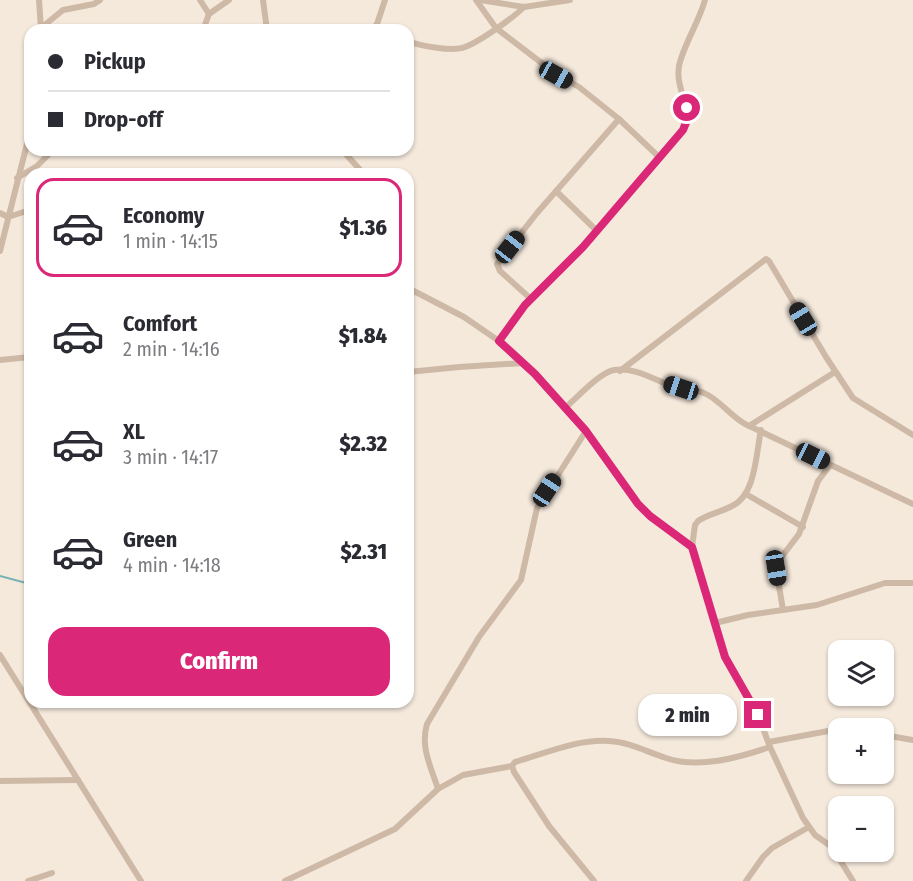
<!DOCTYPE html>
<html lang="en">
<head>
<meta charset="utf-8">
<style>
	body { margin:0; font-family:"Fira Sans Condensed",sans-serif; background:#f2f2f3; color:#2b2b33; height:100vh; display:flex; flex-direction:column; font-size:22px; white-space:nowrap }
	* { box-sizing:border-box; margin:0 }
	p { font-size:20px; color:#7c7c81 }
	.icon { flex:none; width:33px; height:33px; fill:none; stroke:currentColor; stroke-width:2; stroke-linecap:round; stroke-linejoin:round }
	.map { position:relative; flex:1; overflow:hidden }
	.panel { position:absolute; left:24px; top:168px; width:390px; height:540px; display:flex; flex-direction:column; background:#fff; border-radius:18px; box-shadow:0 2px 4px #0004 }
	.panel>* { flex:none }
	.guide { position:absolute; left:24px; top:24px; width:390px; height:132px; border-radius:18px; box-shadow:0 2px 4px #0004; display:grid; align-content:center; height:132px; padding:0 24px; background:#fff }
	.tools { position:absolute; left:828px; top:640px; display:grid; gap:12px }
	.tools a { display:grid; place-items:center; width:66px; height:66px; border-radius:12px; background:#fff; box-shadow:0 2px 4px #0004; font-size:30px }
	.end { position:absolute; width:27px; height:27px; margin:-14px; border:8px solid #db2777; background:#fff; box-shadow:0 0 0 3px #fff }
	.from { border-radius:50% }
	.bubble { position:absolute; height:42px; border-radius:18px; background:#fff; box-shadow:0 2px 4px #0004; font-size:20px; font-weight:800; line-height:42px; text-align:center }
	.car { position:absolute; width:18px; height:36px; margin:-18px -9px; border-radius:8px; box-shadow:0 0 4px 2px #0007; background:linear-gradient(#222 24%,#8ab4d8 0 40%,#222 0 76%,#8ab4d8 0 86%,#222 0) }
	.guide b { display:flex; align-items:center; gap:21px; height:57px; font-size:22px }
	.guide b+b { border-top:2px solid #e1e1e2 }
	.guide i { width:15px; height:15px; background:#2b2b33 }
	ul { padding:10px 0 0; list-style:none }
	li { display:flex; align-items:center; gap:18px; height:99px; margin:0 12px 9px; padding:0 12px; border:3px solid transparent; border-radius:18px }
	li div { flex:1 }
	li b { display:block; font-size:22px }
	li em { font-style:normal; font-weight:800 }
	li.on { border-color:#db2777 }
	li>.icon { width:54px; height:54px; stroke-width:1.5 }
	.primary-button { display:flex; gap:12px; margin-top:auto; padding:12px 24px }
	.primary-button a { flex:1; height:69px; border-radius:18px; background:#db2777; color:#fff; font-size:24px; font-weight:800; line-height:69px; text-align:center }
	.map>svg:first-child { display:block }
</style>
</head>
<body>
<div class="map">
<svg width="913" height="881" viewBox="0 0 913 881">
	<rect width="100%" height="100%" fill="#f5e9dc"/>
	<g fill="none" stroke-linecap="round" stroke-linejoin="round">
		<!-- stream -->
		<polyline stroke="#78b2b5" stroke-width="2" points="0,576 30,584"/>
		<!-- street -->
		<g stroke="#ceb9a6" stroke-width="6">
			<polyline points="39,0 41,29"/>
			<polyline points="200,0 209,14"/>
			<polyline points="263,0 267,30"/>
			<polyline points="476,0 496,28 556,74 579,87 619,119 659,157"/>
			<polyline points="480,0 524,7 570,0"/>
			<polyline points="41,28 63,10 94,4 100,0"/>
			<polyline points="203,30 209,14 229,0"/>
			<polyline points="371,30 377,24 385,0"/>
			<path d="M408,41c12,5 45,11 57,6 14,-5 48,-29 59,-40"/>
			<polyline points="342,150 364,174"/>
			<polyline points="17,178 37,166 53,150"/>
			<polyline points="556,191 597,231"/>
			<polyline points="0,213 8,217 30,210"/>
			<polyline points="0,251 30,132"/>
			<polyline points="408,288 464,317 499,341 524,363 586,431 638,504 650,516 692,547"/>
			<polyline points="531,299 500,271 497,264 537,213 619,119"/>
			<path d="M499,341l26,-36 58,-58 100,-117c10,-25 -8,-40 -4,-64 4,-20 20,-44 26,-66"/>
			<polyline points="0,360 30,357"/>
			<polyline points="620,371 766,259 769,261 826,357 853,398 913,435"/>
			<polyline points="408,372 459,367 524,363"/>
			<path d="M566,407c12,-10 33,-34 48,-37 23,-4 46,14 67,19 11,1 18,1 27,6 14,8 23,21 37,29l168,80"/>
			<polyline points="749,426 835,372"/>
			<path d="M761,430c-5,23 -5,65 -29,76 -11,6 -24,8 -34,15l-3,4 -3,22 33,110 33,58 12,32 33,71 12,17 17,12 21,34"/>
			<polyline points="746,494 803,527"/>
			<polyline points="783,610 776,568 780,559 799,534 818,481 830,465"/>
			<polyline points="715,623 748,615 817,605 885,583 913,583"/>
			<polyline points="0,655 141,881"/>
			<polyline points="884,735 913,740"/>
			<polyline points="769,742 839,729"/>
			<polyline points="0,781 78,780"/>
			<path d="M438,789c-7,-22 -18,-42 -11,-65l52,-87 42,-57 16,-72 49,-77"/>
			<polyline points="28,881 52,873"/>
			<polyline points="285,881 395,829 438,789 463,775 512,766"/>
			<path d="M594,881l-45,-55 -35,-54 -2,-6 3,-4c31,-9 62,-23 94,-21 20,1 38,11 57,17 32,11 72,0 104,-11"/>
			<polyline points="746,881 763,857 772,848 809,827"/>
		</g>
	</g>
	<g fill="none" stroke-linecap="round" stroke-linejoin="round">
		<!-- route -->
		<polyline stroke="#db2777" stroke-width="8" points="687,108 687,120 683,130 583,247 525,305 499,341 535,374 586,431 638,504 650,516 692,547 725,657 758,715"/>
	</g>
</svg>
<div class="tools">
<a><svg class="icon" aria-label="layers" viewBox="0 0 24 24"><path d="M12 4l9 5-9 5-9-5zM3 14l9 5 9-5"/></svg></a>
<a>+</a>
<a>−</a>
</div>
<i class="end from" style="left:687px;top:108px"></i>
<i class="end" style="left:758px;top:715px"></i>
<div class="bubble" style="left:638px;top:694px;width:99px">2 min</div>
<i class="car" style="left:556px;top:75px;rotate:119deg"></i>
<i class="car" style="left:510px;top:247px;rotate:38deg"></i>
<i class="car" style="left:803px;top:319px;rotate:329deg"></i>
<i class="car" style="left:681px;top:388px;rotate:288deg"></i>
<i class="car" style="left:813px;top:456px;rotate:116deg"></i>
<i class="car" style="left:547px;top:490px;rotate:33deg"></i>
<i class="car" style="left:776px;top:568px;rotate:171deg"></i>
<div class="guide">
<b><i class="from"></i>Pickup</b>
<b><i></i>Drop-off</b>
</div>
<section class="panel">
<ul>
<li class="on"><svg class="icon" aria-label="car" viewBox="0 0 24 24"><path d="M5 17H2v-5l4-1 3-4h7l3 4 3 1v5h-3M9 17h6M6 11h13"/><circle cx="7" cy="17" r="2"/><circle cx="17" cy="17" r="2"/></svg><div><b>Economy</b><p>1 min · 14:15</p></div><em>$1.36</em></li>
<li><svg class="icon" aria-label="car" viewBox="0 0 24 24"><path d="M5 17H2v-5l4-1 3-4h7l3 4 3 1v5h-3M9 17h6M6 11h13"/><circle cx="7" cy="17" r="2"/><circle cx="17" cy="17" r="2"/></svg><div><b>Comfort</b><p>2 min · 14:16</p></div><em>$1.84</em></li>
<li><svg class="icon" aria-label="car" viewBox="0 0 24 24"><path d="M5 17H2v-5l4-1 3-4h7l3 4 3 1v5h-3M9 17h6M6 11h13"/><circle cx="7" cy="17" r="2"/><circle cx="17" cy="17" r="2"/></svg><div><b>XL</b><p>3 min · 14:17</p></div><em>$2.32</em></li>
<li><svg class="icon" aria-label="car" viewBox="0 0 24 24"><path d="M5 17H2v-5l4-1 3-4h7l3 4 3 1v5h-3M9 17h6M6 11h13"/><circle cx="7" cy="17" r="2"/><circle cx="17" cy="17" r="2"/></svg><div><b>Green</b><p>4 min · 14:18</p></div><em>$2.31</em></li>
</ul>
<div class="primary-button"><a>Confirm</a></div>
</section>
</div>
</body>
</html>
